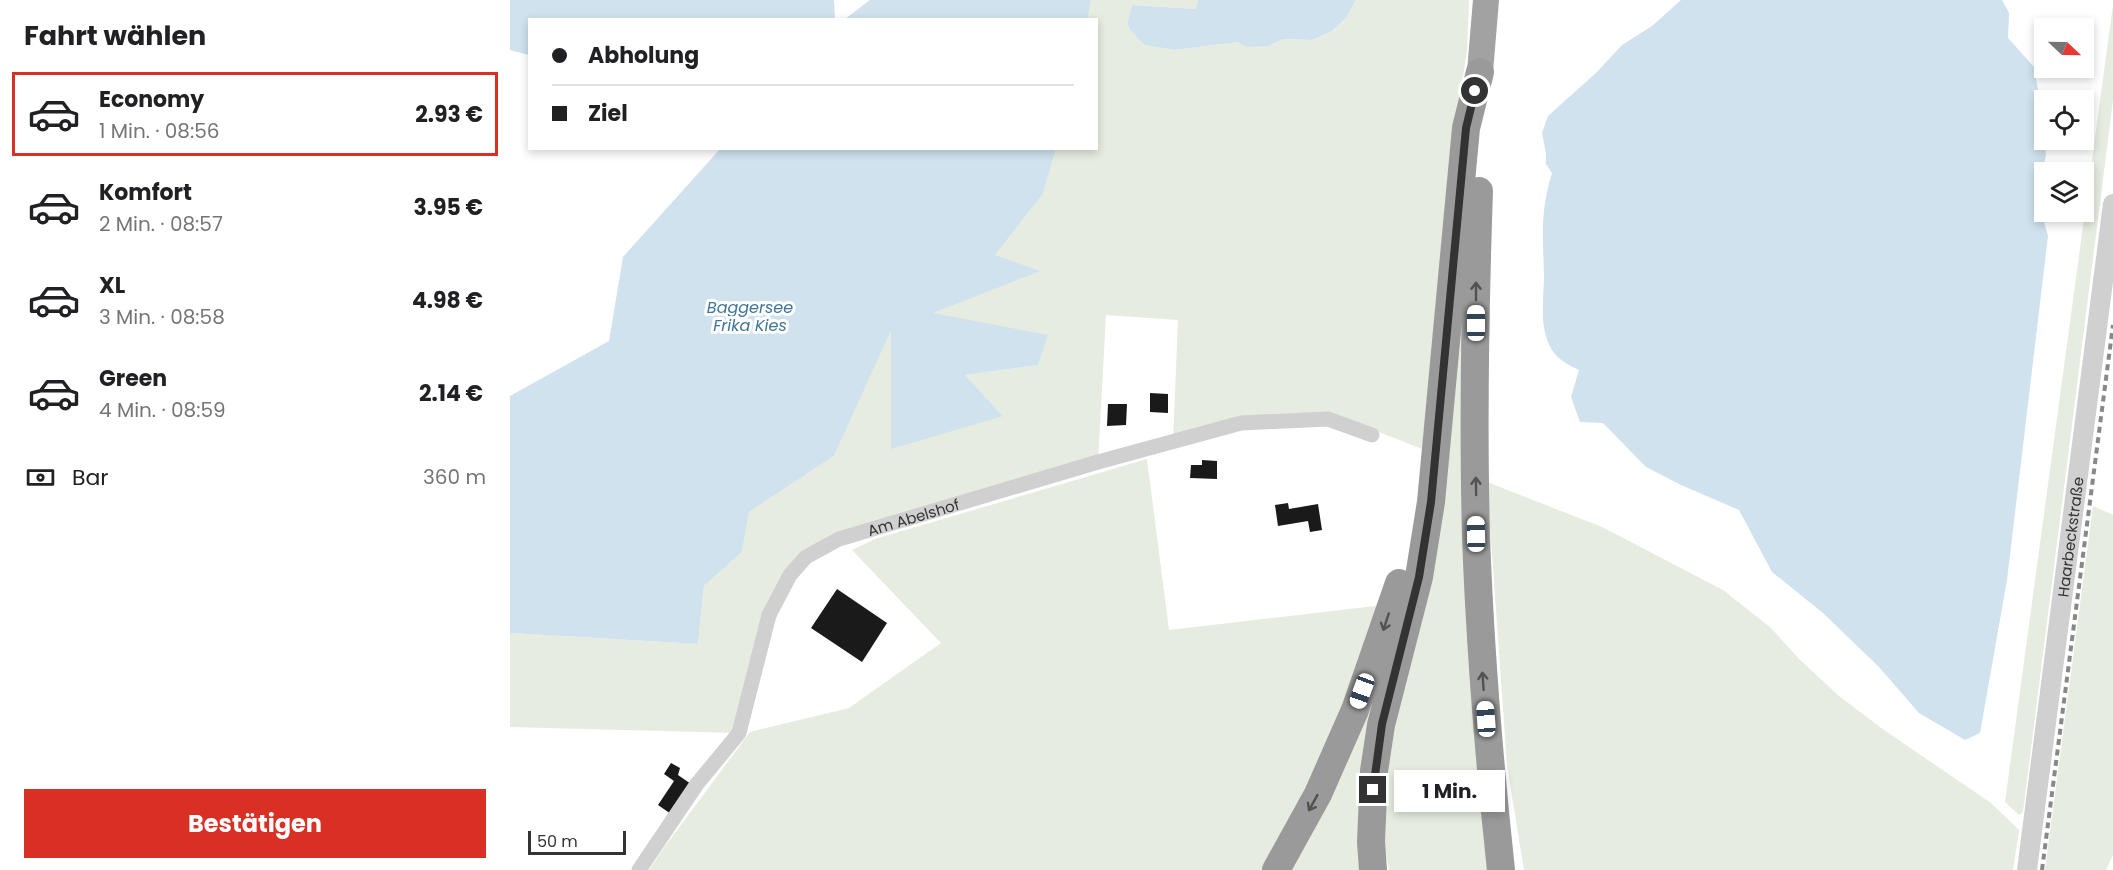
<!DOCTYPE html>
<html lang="de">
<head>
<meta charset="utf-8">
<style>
	body { margin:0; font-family:Poppins,sans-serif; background:#f6f6f6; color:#202124; height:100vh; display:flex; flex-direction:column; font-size:22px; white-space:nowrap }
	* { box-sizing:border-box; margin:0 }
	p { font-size:20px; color:#757577 }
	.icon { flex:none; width:33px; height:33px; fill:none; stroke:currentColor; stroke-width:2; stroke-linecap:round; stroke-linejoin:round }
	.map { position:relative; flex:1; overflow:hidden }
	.side { display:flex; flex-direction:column; background:#fff; width:510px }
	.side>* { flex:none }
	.guide { position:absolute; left:18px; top:18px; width:570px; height:132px; border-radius:0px; box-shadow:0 3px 9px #0003; display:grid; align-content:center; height:132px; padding:0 24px; background:#fff }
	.needle { width:39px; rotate:112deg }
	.buttons { position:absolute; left:1524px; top:18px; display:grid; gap:12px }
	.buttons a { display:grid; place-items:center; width:60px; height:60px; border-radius:0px; background:#fff; box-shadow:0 3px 9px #0003; font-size:30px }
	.scale { position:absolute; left:18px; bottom:15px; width:98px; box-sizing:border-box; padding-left:6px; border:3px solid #333; border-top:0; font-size:16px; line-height:21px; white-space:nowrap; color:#333; -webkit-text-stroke:4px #fff; paint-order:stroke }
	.end { position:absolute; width:27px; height:27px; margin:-14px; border:8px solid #333; background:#fff; box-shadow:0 0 0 3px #fff }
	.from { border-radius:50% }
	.bubble { position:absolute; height:42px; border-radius:0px; background:#fff; box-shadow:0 3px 9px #0003; font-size:20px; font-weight:700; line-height:42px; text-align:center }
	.car { position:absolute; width:18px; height:36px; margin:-18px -9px; border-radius:8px; box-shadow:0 0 4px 2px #0007; background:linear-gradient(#fff 24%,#345 0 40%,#fff 0 76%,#345 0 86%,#fff 0) }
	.guide b { display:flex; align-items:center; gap:21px; height:57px; font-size:22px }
	.guide b+b { border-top:2px solid #e0e0e0 }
	.guide i { width:15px; height:15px; background:#202124 }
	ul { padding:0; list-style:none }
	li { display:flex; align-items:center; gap:18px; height:84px; margin:0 12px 9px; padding:0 12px; border:3px solid transparent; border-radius:0px }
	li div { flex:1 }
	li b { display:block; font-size:22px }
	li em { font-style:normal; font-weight:700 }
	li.on { border-color:#d93025 }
	li>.icon { width:54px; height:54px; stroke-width:1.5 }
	h2 { padding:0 24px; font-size:27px; line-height:72px }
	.pay { display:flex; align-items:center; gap:15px; height:66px; padding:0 24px; font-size:22px }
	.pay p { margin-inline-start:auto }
	.action { display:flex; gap:12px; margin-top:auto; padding:12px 24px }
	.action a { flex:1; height:69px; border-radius:0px; background:#d93025; color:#fff; font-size:24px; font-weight:700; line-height:69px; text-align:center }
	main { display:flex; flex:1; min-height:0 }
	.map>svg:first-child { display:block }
</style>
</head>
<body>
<main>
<section class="side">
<h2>Fahrt wählen</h2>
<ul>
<li class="on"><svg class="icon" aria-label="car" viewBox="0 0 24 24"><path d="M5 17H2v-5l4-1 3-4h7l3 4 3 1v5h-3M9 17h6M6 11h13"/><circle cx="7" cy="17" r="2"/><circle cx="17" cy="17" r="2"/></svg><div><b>Economy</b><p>1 Min. · 08:56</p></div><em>2.93 €</em></li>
<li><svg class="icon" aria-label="car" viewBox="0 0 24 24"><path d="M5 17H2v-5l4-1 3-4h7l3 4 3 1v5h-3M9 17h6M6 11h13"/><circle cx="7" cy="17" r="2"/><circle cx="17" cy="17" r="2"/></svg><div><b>Komfort</b><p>2 Min. · 08:57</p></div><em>3.95 €</em></li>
<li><svg class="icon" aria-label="car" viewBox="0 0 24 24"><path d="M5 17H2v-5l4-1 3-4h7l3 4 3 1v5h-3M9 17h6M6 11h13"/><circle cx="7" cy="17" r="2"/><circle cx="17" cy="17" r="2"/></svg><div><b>XL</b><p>3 Min. · 08:58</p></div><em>4.98 €</em></li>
<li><svg class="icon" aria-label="car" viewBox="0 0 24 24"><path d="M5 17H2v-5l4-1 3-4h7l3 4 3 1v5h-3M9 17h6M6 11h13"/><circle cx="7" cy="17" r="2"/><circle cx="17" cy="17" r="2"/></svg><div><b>Green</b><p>4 Min. · 08:59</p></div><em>2.14 €</em></li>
</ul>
<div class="pay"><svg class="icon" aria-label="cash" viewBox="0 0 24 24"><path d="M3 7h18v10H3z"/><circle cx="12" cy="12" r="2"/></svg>Bar<p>360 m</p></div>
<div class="action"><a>Bestätigen</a></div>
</section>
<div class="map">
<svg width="1603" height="870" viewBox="0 0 1603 870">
	<rect width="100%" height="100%" fill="#fff"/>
	<!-- green -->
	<g fill="#e6ecdf">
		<polygon points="581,0 688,0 687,9 622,5 617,23 620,30 634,45 665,50 728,42 759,46 773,39 802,40 822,31 836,18 846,0 959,0 957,51 943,140 912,449 864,430 818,419 731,423 663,442 668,320 596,315 588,462 329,539 280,575 229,733 0,727 0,633 188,644 194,586 232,552 239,512 324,456 381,328 493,416 455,375 527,365 422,313 529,271 484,256 533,194 546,149 586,148 586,20 578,19"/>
		<polygon points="1603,5 1603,100 1513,812 1509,815 1495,802"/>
		<polygon points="958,206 980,870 879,870 875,849 877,762"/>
		<polygon points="637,459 659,630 874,605 831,716 757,870 139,870 153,849 240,732 339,708 431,643 342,550 365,539"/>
		<polygon points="977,482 1092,527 1213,590 1261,628 1289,659 1329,696 1374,730 1481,803 1509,830 1503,870 1014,870 997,765"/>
		<polygon points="1583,506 1603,515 1603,855 1596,870 1535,870"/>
		<polygon points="872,663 855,870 775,870"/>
	</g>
	<!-- water -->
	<g fill="#cfe2ee">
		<polygon points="0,0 324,0 325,19 20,20 19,55 0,50"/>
		<polygon points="360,0 581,0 578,19 335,19"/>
		<polygon points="688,0 846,0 836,18 822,31 802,40 773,39 759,46 736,47 728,42 665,50 634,45 620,30 617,23 622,5 686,9"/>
		<path d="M1171,0h321l7,13 -1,25 26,29 8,46 4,42 -9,42 11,39 -41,344 -27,153 -15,7 -46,-27 -40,-46 -56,-54 -51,-41 -33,-62 -58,-25 -35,-18 -43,-44 -23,-1 -9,-25 8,-27c-15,-7 -27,-14 -32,-31 -7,-18 -3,-45 -3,-65 -1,-38 -4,-62 8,-101l-6,-9v-11l-4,-20 6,-17 49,-44 25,-27 30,-19z"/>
		<polygon points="210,149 546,149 533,194 485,255 530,271 423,313 538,335 528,365 455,375 493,416 381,449 381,330 324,456 239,512 232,552 194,586 188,644 0,633 0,396 99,341 113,257"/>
	</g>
	<!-- building -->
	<g fill="#1a1a1a">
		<polygon points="640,393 658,394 658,413 640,412"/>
		<polygon points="598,404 617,404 616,425 597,426"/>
		<polygon points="692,460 707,461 707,479 680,478 681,465 692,465"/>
		<polygon points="778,503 779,509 808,504 812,530 800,532 798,521 768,526 765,505"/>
		<polygon points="327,589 377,623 352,662 301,628"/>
		<polygon points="161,763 170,768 168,775 181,784 161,814 148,805 164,781 154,774"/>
	</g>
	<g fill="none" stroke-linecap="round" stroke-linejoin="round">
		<!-- minor -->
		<path stroke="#d0d0d0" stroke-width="15" id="s1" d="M129,870l58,-86 42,-51 30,-118 21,-40 16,-18 33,-18 259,-77 143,-39 87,-4 44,16"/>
		<!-- tertiary -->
		<path stroke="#d0d0d0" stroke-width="20" id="s2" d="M1517,870l86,-666"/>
		<!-- trunk -->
		<polyline stroke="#a2a2a2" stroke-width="26" points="970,72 976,0"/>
		<!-- motorway -->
		<g stroke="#9a9a9a" stroke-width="28">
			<path d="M969,191c-4,115 -6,230 -3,345 4,111 13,223 25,334"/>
			<polyline points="766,870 808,794 845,710 889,583"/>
			<polyline points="863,870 861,842 864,771 871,725 909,577 921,502 956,128 970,72"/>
		</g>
		<!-- rail -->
		<polyline stroke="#888" stroke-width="4" stroke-dasharray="6 4.5" stroke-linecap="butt" points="1532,870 1603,325"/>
	</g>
	<!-- one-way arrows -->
	<defs><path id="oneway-shaft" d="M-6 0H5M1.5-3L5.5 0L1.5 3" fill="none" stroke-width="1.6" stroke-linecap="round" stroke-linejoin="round" transform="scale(1.5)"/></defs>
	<g stroke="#525252">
		<use href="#oneway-shaft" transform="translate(966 291) rotate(-90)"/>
		<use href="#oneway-shaft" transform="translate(966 486) rotate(-91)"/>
		<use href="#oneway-shaft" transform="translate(876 622) rotate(108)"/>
		<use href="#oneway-shaft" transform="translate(973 681) rotate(-94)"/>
		<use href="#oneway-shaft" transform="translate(803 803) rotate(119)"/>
	</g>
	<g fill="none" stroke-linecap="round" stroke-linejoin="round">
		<!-- route -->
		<polyline stroke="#333" stroke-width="8" points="863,790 872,724 909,577 921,502 956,128 965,91"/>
	</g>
	<g text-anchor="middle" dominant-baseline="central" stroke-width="6" stroke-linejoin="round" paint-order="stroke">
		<!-- street labels -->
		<g font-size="15" fill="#333" stroke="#fff">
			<text stroke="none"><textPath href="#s1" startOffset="476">Am Abelshof</textPath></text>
			<text stroke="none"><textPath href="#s2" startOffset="336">Haarbeckstraße</textPath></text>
		</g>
		<!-- water labels -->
		<g font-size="16" font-style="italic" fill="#3f7597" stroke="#fff">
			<text x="240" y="307">Baggersee<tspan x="240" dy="18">Frika Kies</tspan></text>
		</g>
	</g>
</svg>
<div class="buttons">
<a><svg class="needle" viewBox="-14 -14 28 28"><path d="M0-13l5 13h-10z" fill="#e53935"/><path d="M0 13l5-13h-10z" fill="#757577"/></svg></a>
<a><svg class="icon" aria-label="locate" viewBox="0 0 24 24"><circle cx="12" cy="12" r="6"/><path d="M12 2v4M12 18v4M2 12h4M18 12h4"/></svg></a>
<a><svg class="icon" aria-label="layers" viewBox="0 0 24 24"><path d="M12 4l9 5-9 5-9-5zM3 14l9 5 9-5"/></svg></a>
</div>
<div class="scale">50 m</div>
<i class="end from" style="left:965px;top:91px"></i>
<i class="end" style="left:863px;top:790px"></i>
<div class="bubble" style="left:884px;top:770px;width:111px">1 Min.</div>
<i class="car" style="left:966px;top:323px;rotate:0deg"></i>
<i class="car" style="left:966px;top:534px;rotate:359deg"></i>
<i class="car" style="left:852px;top:691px;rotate:200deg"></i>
<i class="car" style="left:976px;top:719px;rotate:356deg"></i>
<div class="guide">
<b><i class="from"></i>Abholung</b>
<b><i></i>Ziel</b>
</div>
</div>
</main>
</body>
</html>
